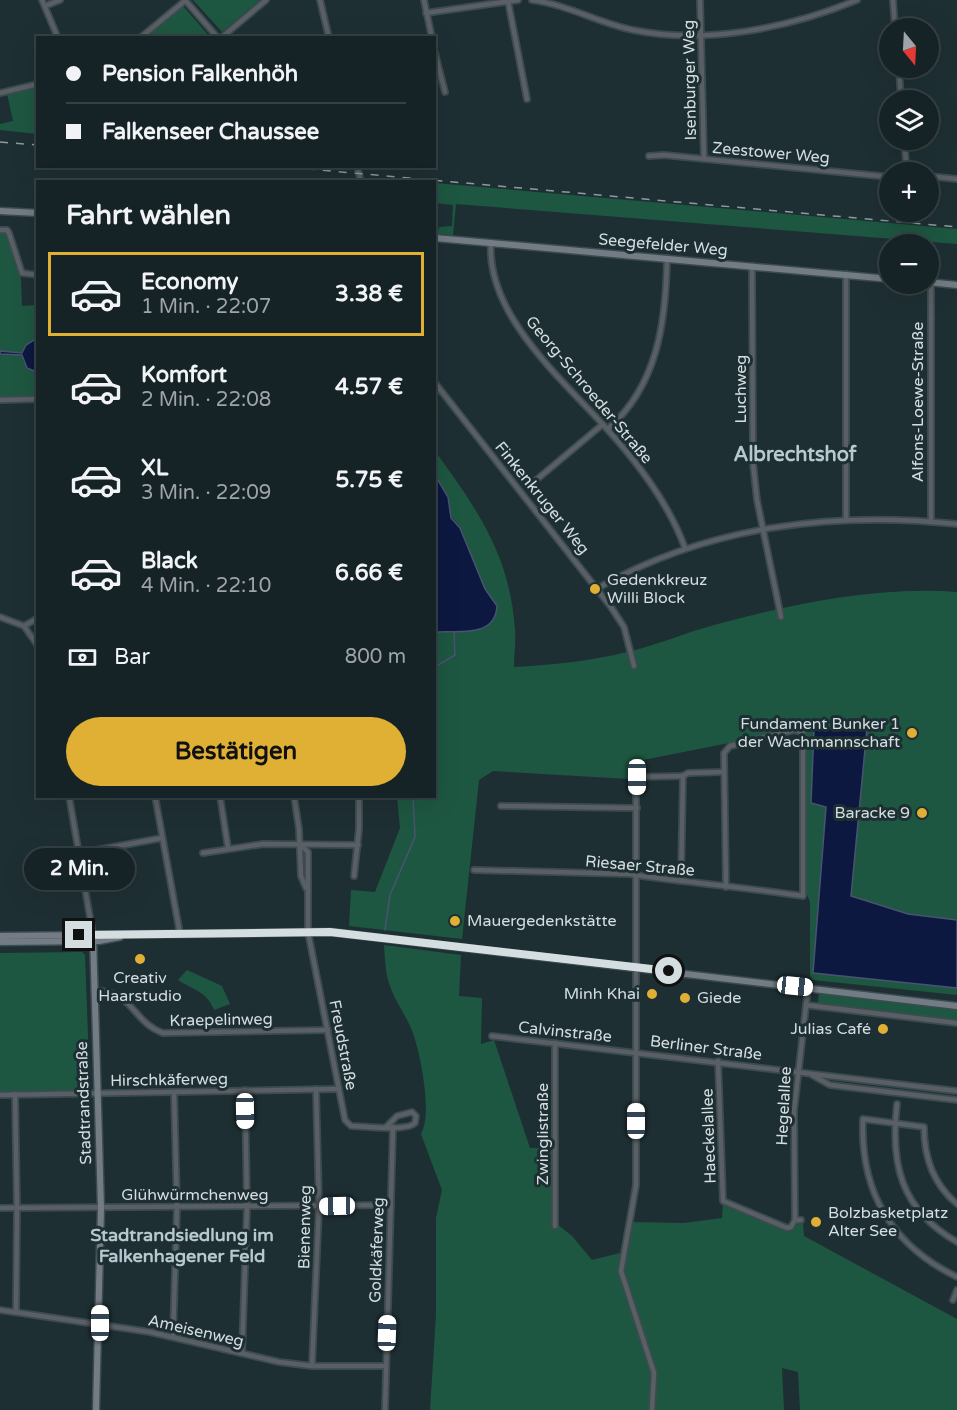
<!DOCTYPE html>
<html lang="de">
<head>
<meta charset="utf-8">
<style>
	body { margin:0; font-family:"Varela Round",sans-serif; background:#232f32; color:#f1f3f6; height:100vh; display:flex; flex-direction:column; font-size:22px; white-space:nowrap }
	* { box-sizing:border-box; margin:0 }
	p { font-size:20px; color:#9ea4a7 }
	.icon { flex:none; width:33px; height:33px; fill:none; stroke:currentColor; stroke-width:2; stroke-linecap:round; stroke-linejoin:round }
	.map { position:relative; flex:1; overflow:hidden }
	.details { position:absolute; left:36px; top:180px; width:400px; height:618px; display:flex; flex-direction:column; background:#162326; border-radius:0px; box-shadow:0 6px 24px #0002,0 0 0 2px #354043 }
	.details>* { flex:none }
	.guide { position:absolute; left:36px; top:36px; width:400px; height:132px; border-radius:0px; box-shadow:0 6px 24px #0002,0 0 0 2px #354043; display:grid; align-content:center; height:132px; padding:0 30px; background:#162326 }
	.needle { width:39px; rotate:162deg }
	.tools { position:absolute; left:879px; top:18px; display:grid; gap:12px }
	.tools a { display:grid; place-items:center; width:60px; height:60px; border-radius:50%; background:#162326; box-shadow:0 6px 24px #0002,0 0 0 2px #354043; font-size:30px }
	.end { position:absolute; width:27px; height:27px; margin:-14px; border:8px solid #d4dee1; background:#111; box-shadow:0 0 0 3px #111 }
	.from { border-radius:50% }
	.bubble { position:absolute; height:42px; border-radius:21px; background:#162326; box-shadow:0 6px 24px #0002,0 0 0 2px #354043; font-size:20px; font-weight:700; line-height:42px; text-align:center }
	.car { position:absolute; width:18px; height:36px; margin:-18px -9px; border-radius:8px; box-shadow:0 0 4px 2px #0007; background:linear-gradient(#fff 24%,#345 0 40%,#fff 0 76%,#345 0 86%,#fff 0) }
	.guide b { display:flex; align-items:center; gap:21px; height:57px; font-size:22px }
	.guide b+b { border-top:2px solid #354043 }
	.guide i { width:15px; height:15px; background:#f1f3f6 }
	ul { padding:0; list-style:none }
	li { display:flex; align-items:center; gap:18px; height:84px; margin:0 12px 9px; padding:0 18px; border:3px solid transparent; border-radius:0px }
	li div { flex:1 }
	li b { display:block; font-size:22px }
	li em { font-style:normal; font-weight:700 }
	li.current { border-color:#dfb034 }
	li>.icon { width:54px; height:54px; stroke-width:1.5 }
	h2 { padding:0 30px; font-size:27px; line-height:72px }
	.pay { display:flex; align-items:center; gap:15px; height:66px; padding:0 30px; font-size:22px }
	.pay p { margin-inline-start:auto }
	.action { display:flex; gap:12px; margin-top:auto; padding:12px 30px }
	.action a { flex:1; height:69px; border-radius:36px; background:#dfb034; color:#111; font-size:24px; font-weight:700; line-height:69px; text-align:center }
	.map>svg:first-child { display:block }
</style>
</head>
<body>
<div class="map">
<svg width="957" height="1410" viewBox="0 0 957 1410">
	<rect width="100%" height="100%" fill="#1e2f33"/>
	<!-- green -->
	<g fill="#1e5741">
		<polygon points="193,0 260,0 222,32"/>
		<polygon points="183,6 210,37 145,37"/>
		<polygon points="37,86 37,134 0,130 0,124 13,121 7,93"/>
		<polygon points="435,183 957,229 957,244 456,204 453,235 437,234 439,227 452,226 453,205 435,203"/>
		<polygon points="6,233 21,279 22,306 37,305 37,338 26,345 22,353 0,351 0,234"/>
		<polygon points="0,354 22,355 26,366 37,372 37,396 0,397"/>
		<path d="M435,451c42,58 75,104 80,179 1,12 -1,25 -1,37 38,-2 77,-6 113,-15 30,-7 58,-19 87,-27 78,-21 162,-39 243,-33v328l-49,-6 -57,-18 16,-168 -53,1 -3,73 15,4 -13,167 144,15v7l-144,-15 -3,-4v-74l-4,-10 -2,-164 -176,35 1,16 -136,-8 -14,9 -17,159 -113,-13 2,-36 24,2 25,-64 -3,-31 38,-1v-164l48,-3 10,-10 4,-13 -12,-17 -24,-61 -10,-12 -3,-19 -13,-22z"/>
		<path d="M384,945l77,10 -2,41 23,2 -1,46 13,-4 36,108h26l2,77 14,11 20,24 32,-8 6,-30 54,1 38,-5 1,-17 68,29 7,-6h5l1,12 153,83v91h-157l-2,-38 -16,-4 2,42h-354l6,-95v-97l6,-28 -21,-56c12,-21 -1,-84 -10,-106 -6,-14 -16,-27 -21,-42 -5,-13 -5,-28 -6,-41z"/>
		<polygon points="82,952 85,955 90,1091 0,1093 0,953"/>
		<path d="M187,970l35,16 8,18 -16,6c-7,-19 -21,-20 -36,-30z"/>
		<polygon points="819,993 957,1009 957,1021 818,1003"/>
	</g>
	<!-- water -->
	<g fill="#0d1841" stroke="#495371" stroke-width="1.5">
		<polygon points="37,338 37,372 27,368 22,355 0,354 0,351 22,353 26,345"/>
		<path d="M435,475l13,22 3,21 9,10 25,61 12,17c-2,33 -40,24 -62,26z"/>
		<polygon points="867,728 851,896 908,914 957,920 957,988 813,973 826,807 811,803 814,729"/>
	</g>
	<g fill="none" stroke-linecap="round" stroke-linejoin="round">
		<!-- stream -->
		<g stroke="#495371" stroke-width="1.5">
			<polyline points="435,667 455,655 454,632"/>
			<polyline points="385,930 390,895 415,837 413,796"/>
		</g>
		<!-- street casing -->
		<g stroke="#3b4b4f" stroke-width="8">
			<g id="street">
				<polyline points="42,0 58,38"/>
				<polyline points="185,0 218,38"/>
				<polyline points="320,0 329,38"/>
				<polyline points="424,0 432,38"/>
				<path d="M532,0c37,5 66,23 101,30 73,15 156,-2 224,-30"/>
				<polyline points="700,0 704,159"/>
				<polyline points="893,0 895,28"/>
				<polyline points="508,1 527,99"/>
				<polyline points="45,6 60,0"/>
				<polyline points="426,13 518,0"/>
				<polyline points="140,38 186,0"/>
				<polyline points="221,38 266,0"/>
				<polyline points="435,53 445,92"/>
				<polyline points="899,68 901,100"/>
				<polyline points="0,93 38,84"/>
				<polyline points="904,140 907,172"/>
				<polyline points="649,156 664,155 890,177"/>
				<polyline points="357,166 361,182"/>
				<polyline points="928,176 957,179"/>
				<polyline points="0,230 7,230 9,233 22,273 38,275"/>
				<path d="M491,243c-5,72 72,137 116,186 31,34 62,75 78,119"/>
				<polyline points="752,266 753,463 757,500 781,617"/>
				<polyline points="931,282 931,522"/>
				<polyline points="435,383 611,607 624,627 634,666"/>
				<polyline points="0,400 38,399"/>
				<path d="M608,429c50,-44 58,-108 59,-171"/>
				<polyline points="529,486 603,424"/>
				<polyline points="846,520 846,274"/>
				<path d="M598,588c109,-62 235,-77 359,-64"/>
				<polyline points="0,617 24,626 38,646"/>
				<polyline points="24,626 38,618"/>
				<polyline points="636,771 636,1185 621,1271 654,1373 652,1410"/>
				<polyline points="637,777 683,776"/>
				<polyline points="69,796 93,935"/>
				<polyline points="155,796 180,934"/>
				<polyline points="220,796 228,848"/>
				<polyline points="294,796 299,829 301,876 306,888"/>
				<polyline points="501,806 637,808"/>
				<path d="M300,844l8,8v80l37,188 6,6c14,0 55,6 64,-3l1,-7 -4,-4 -15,4 -11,11"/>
				<polyline points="80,853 162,838"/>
				<polyline points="203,853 263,844 358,845"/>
				<path d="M474,870l156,4 12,2c53,7 108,12 161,20v-164l-9,-2 -64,16 -6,7 2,134"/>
				<polyline points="354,876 359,829 359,796"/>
				<polyline points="681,881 683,776 688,773 723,772"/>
				<path d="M94,990c41,2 37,31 69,43l165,-3"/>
				<polyline points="806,1005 957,1023"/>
				<polyline points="492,1036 957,1091"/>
				<polyline points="718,1061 723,1201 787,1228 791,1227 795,1220"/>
				<polyline points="812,1075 830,1085 957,1100"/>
				<polyline points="15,1094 17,1208 16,1312"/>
				<polyline points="0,1095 339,1089"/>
				<path d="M897,1104c-7,60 4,106 60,138"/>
				<path d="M957,1204c-24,-20 -33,-46 -33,-77l-61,-8c-3,72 28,126 94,158"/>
				<polyline points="0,1208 391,1205"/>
				<polyline points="801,1220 795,1220 794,1111 808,988"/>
				<polyline points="555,1226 555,1043"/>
				<polyline points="953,1300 957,1290"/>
				<polyline points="0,1310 150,1332 279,1362 312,1366 386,1366"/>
				<polyline points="173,1337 177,1207 174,1092"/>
				<polyline points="242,1353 247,1207 245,1090"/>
				<polyline points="312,1366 319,1206 316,1089"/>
				<polyline points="385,1410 393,1127"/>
			</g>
		</g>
		<!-- secondary casing -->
		<g stroke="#3b4b4f" stroke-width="9">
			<g id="secondary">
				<polyline points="0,211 38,213"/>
				<polyline points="435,238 890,279"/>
				<polyline points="928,282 957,285"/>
				<polyline points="93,935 101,1208 96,1410"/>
				<polyline points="0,936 330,932 957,1006"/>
				<polyline points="0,942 99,941 120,937"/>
			</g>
		</g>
		<!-- street -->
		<use href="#street" stroke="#595f64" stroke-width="4.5"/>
		<!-- secondary -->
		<use href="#secondary" stroke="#737c84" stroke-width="6"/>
		<!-- rail -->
		<g stroke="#8e9b9e" stroke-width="1.5" stroke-dasharray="8 8" stroke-linecap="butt">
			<polyline points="0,142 38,145"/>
			<polyline points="275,166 957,227"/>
		</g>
	</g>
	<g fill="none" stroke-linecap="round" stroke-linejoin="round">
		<!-- route -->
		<polyline stroke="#d4dee1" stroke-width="8" points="79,935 330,932 669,971"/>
	</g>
	<!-- markers -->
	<g fill="#dfb034" stroke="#1e2f33" stroke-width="2">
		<circle cx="595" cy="589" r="6"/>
		<circle cx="912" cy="733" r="6"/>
		<circle cx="922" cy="813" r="6"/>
		<circle cx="455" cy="921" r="6"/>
		<circle cx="140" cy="959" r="6"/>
		<circle cx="652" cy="994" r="6"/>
		<circle cx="685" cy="998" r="6"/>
		<circle cx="883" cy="1029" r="6"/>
		<circle cx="816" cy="1222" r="6"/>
	</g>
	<g text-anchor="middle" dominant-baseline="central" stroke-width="6" stroke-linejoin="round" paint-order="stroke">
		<!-- street labels -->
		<g font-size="16" fill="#d4dee1" stroke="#1e2f33">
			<text transform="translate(690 80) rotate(-91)">Isenburger Weg</text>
			<text transform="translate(771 153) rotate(5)">Zeestower Weg</text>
			<text transform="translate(663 245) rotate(5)">Seegefelder Weg</text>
			<text transform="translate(741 389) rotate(-90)">Luchweg</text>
			<text transform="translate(589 390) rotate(50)">Georg-Schroeder-Straße</text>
			<text transform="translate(918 402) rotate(-90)">Alfons-Loewe-Straße</text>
			<text transform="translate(542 498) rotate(51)">Finkenkruger Weg</text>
			<text transform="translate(640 866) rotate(5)">Riesaer Straße</text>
			<text transform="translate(221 1020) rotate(-1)">Kraepelinweg</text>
			<text transform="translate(565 1032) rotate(6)">Calvinstraße</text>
			<text transform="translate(343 1045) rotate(79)">Freudstraße</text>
			<text transform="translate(706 1048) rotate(7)">Berliner Straße</text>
			<text transform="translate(169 1080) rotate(-1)">Hirschkäferweg</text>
			<text transform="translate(84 1103) rotate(-92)">Stadtrandstraße</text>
			<text transform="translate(784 1106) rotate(-87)">Hegelallee</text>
			<text transform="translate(543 1134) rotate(-90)">Zwinglistraße</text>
			<text transform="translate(709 1136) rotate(-92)">Haeckelallee</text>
			<text x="195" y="1195">Glühwürmchenweg</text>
			<text transform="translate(305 1227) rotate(-89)">Bienenweg</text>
			<text transform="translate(377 1250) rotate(-88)">Goldkäferweg</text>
			<text transform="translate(196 1331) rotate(13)">Ameisenweg</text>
		</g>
		<!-- poi labels -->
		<g font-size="16" fill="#d4dee1" stroke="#1e2f33" text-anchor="start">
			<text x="607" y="580">Gedenkkreuz<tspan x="607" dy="18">Willi Block</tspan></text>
			<text x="900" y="724" text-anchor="end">Fundament Bunker 1<tspan x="900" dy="18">der Wachmannschaft</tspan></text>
			<text x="910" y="813" text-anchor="end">Baracke 9</text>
			<text x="467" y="921">Mauergedenkstätte</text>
			<text x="140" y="978" text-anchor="middle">Creativ<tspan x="140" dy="18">Haarstudio</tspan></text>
			<text x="640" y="994" text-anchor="end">Minh Khai</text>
			<text x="697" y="998">Giede</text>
			<text x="871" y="1029" text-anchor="end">Julias Café</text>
			<text x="828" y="1213">Bolzbasketplatz<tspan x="828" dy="18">Alter See</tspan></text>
		</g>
		<!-- neighbourhood labels -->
		<g font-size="18" font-weight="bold" fill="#b5c9cf" stroke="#1e2f33">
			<text x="182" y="1235">Stadtrandsiedlung im<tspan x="182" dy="21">Falkenhagener Feld</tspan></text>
		</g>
		<!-- quarter labels -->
		<g font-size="20" font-weight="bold" fill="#b5c9cf" stroke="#1e2f33">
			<text x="795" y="455">Albrechtshof</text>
		</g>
	</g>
</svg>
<div class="tools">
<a><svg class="needle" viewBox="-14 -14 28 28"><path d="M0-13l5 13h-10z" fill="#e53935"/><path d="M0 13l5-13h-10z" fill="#9ea4a7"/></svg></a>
<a><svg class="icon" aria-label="layers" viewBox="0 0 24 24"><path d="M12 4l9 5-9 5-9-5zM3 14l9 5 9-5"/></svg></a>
<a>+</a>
<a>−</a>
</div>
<i class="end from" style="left:669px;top:971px"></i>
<i class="end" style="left:79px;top:935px"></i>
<div class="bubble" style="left:24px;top:848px;width:111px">2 Min.</div>
<i class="car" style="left:637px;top:777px;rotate:180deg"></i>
<i class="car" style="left:795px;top:986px;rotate:96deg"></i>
<i class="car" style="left:245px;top:1111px;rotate:179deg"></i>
<i class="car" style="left:636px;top:1121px;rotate:0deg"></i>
<i class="car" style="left:337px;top:1206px;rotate:269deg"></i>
<i class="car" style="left:100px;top:1323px;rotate:0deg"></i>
<i class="car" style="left:387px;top:1333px;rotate:2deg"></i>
<div class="guide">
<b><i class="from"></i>Pension Falkenhöh</b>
<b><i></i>Falkenseer Chaussee</b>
</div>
<section class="details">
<h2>Fahrt wählen</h2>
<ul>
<li class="current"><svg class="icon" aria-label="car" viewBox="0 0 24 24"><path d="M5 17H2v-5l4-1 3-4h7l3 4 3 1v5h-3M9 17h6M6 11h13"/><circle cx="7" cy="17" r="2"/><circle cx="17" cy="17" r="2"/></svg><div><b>Economy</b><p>1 Min. · 22:07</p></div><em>3.38 €</em></li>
<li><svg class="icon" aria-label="car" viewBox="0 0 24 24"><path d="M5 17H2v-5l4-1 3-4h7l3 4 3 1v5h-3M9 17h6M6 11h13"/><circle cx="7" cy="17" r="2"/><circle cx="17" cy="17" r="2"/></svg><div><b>Komfort</b><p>2 Min. · 22:08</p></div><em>4.57 €</em></li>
<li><svg class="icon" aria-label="car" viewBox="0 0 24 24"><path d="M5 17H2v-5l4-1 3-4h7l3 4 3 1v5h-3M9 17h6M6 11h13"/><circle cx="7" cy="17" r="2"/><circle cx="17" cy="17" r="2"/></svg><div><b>XL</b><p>3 Min. · 22:09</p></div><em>5.75 €</em></li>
<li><svg class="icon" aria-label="car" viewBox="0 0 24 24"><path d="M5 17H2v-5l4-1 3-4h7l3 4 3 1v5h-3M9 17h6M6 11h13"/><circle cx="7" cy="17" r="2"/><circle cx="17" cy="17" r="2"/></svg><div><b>Black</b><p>4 Min. · 22:10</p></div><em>6.66 €</em></li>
</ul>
<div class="pay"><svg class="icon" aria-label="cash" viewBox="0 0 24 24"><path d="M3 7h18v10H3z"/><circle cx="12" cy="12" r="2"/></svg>Bar<p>800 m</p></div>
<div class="action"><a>Bestätigen</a></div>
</section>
</div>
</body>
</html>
